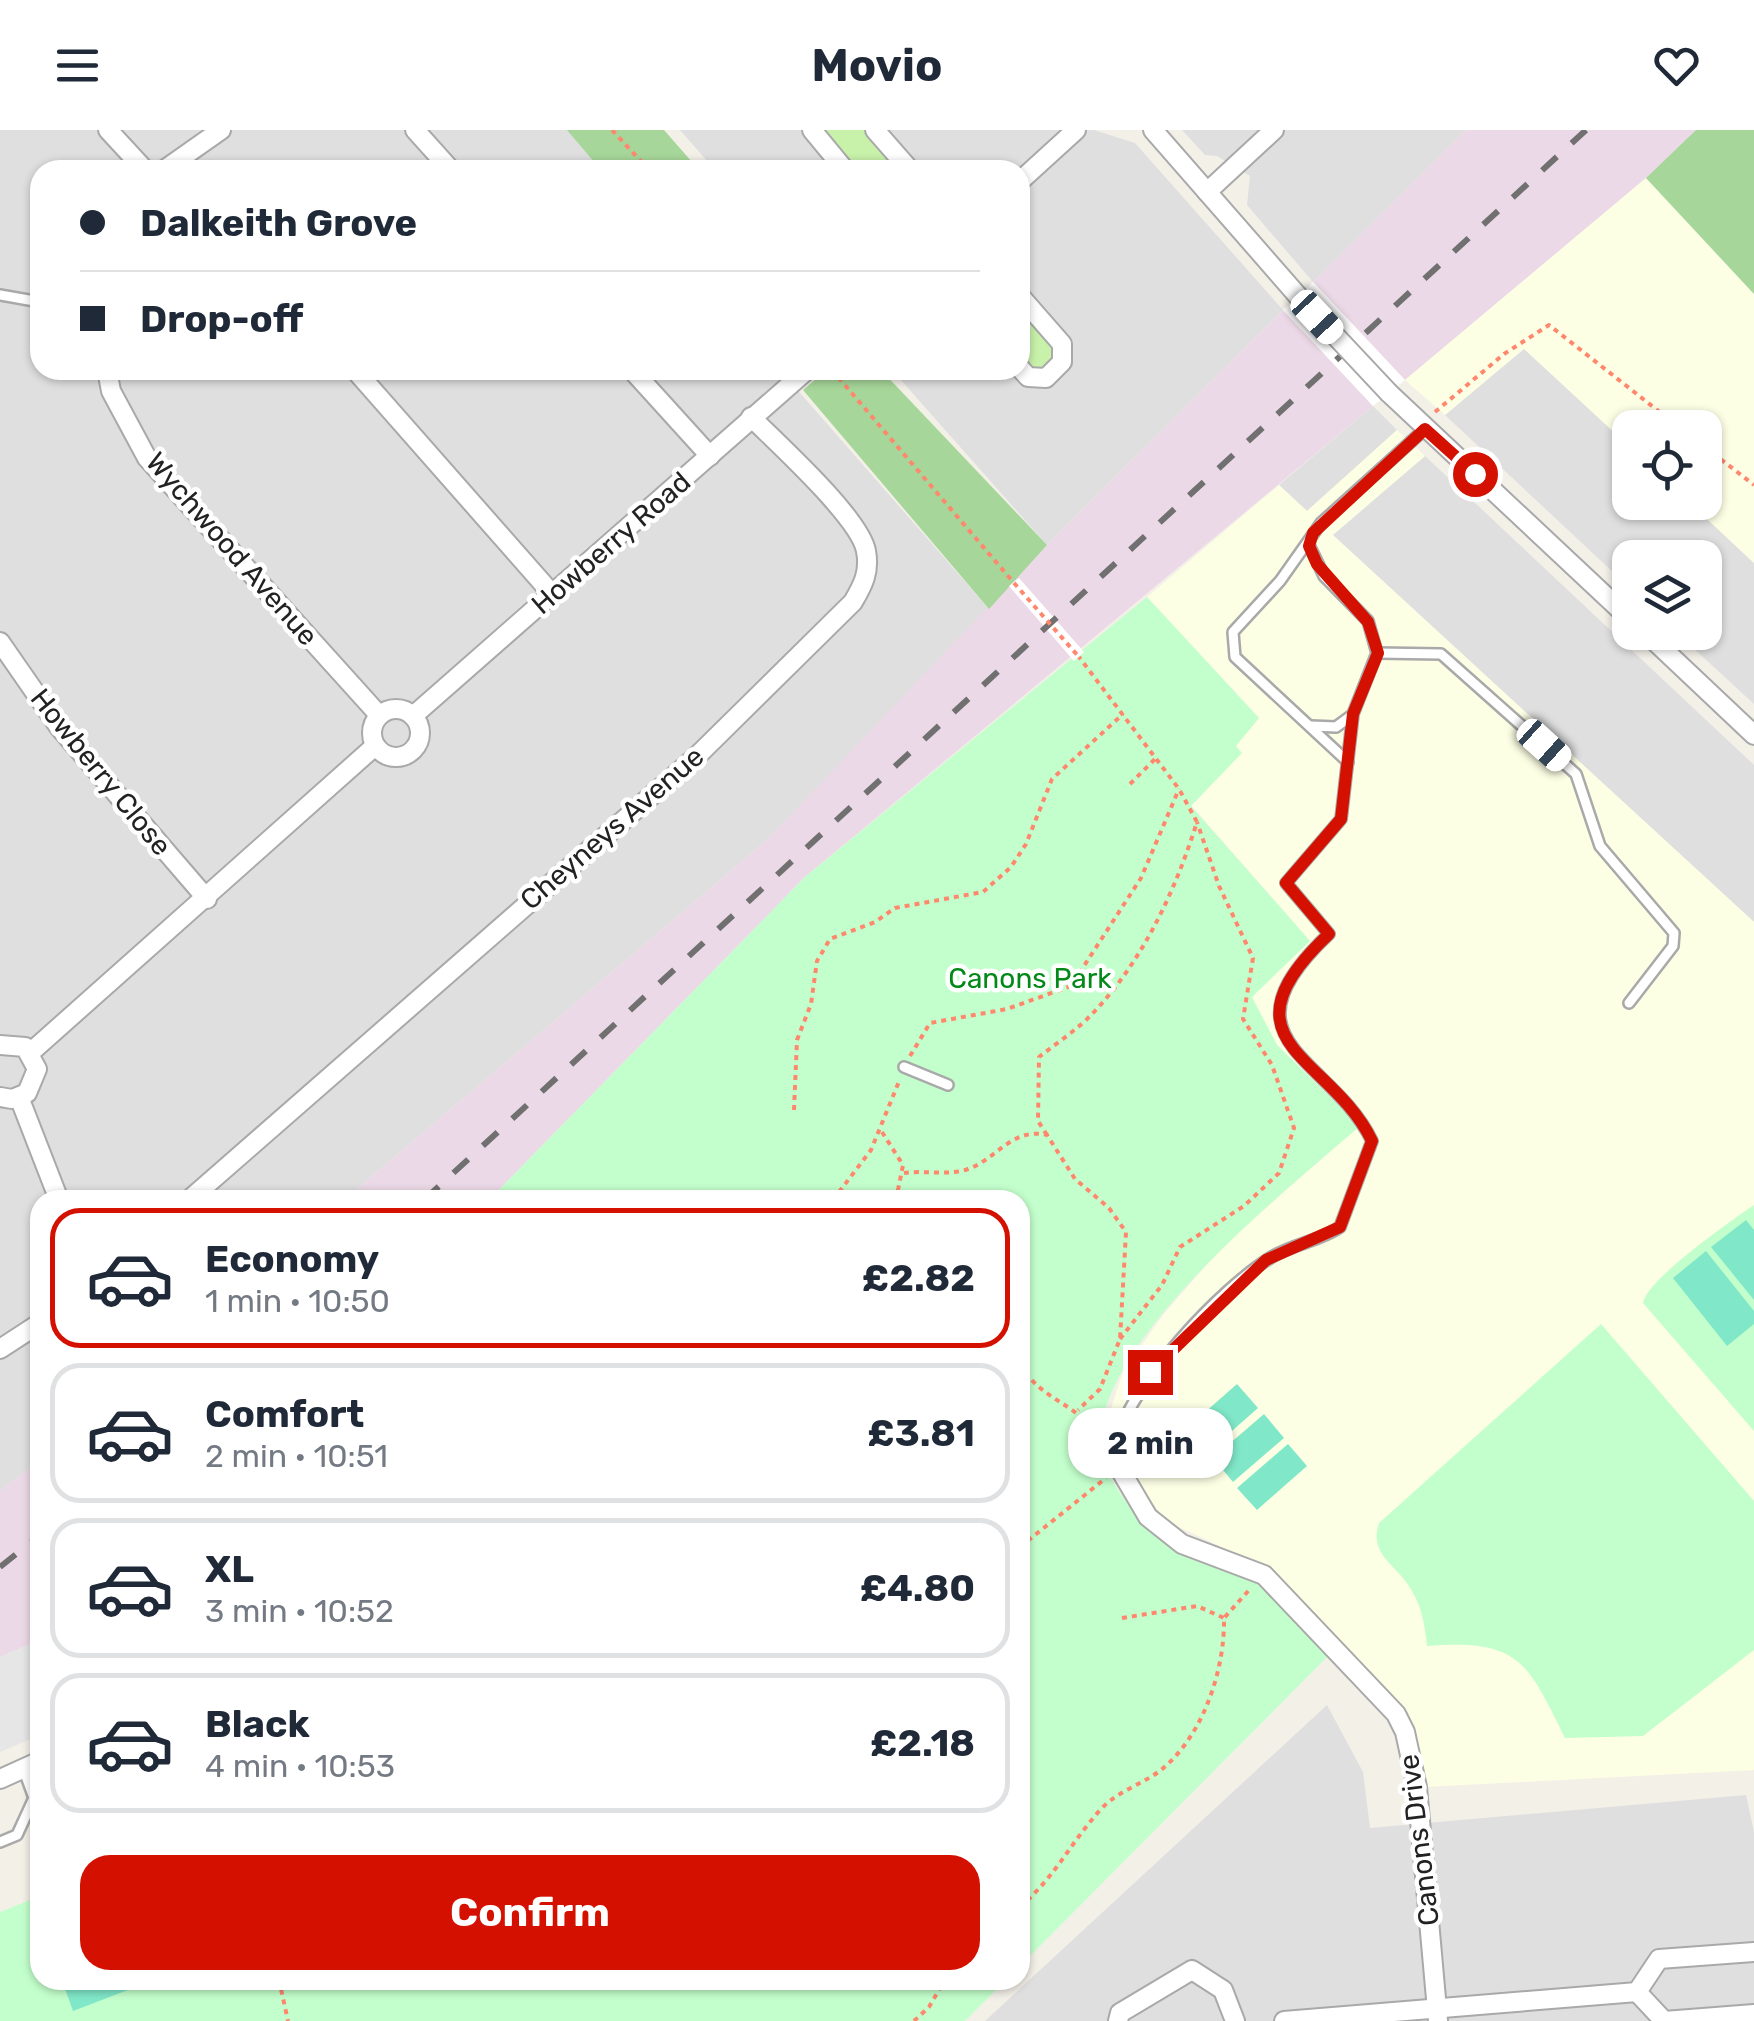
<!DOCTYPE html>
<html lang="en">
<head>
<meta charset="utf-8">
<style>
	body { margin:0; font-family:Rubik,sans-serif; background:#f6f6f7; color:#1f2937; height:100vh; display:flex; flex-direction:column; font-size:38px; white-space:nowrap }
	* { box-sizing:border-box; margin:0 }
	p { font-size:32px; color:#747a83 }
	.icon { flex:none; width:55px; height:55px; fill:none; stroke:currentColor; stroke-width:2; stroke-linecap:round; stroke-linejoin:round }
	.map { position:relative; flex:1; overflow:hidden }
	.details { position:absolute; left:30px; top:1060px; width:1000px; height:800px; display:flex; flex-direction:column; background:#fff; border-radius:30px; box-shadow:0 2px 8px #0004 }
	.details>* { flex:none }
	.guide { position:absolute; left:30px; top:30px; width:1000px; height:220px; border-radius:30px; box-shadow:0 2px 8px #0004; display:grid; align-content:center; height:220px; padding:0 50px; background:#fff }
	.buttons { position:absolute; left:1612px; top:280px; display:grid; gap:20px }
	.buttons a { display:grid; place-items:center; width:110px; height:110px; border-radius:20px; background:#fff; box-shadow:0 2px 8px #0004; font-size:50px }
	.end { position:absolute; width:45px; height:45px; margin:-22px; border:12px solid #d41000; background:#fff; box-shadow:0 0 0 5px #fff }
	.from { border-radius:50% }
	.bubble { position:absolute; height:70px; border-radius:30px; background:#fff; box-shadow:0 2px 8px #0004; font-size:32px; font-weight:700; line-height:70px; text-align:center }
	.car { position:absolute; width:30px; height:60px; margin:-30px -15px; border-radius:12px; box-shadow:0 0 8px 2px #0007; background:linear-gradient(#fff 24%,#345 0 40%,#fff 0 76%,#345 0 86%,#fff 0) }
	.guide b { display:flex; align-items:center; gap:35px; height:95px; font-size:38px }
	.guide b+b { border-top:2px solid #e0e1e3 }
	.guide i { width:25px; height:25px; background:#1f2937 }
	ul { padding:18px 0 0; list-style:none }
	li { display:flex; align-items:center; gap:30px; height:140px; margin:0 20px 15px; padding:0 30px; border:5px solid #e0e1e3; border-radius:30px }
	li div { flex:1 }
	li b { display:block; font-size:38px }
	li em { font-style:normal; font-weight:700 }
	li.on { border-color:#d41000 }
	li>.icon { width:90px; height:90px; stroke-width:1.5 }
	.primary-button { display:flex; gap:20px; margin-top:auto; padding:20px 50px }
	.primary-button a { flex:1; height:115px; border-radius:30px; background:#d41000; color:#fff; font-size:40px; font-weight:700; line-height:115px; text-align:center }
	header { display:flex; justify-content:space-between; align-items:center; height:130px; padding:0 50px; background:#fff; font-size:45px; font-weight:700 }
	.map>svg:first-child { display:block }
</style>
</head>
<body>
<header><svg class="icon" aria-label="menu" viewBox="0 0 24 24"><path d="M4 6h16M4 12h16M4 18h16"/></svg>Movio<svg class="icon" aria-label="heart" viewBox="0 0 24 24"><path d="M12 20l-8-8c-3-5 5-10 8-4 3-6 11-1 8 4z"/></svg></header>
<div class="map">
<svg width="1754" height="1891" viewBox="0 0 1754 1891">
	<rect width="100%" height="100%" fill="#f3f0e8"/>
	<!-- residential -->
	<g fill="#e0dfdf">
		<polygon points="0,0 570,0 605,40 40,40 40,240 780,240 989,479 765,712 344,1070 40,1070 40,1330 0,1361"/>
		<polygon points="680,0 1094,0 1135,13 1283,180 1047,415 892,240 1020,240 1020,40 715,40"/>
		<polygon points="1182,0 1466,0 1313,152 1247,75 1250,46 1217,26 1205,25"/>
		<polygon points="1524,218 1630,317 1630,372 1690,373 1754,433 1754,574 1677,503 1705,502 1705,428 1630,428 1630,458 1445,285"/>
		<polygon points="1373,276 1397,300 1307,381 1279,355"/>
		<polygon points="1425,326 1754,635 1754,792 1332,405"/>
		<polygon points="1327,1575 1363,1642 1370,1698 1746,1665 1754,1702 1754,1891 985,1891"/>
	</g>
	<!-- industrial -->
	<g fill="#ecd9e7">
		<polygon points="1466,0 1696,0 1646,48 1405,250 1313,152"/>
		<polygon points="1283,180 1373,276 805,747 489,1070 344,1070 765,712 1047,415"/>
		<polygon points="40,1330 40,1488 34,1493 40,1510 0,1527 0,1361"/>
	</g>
	<!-- education -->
	<g fill="#fdffe5">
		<polygon points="1646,48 1754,164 1754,433 1690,373 1705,372 1705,298 1630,298 1630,317 1524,219 1445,285 1405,250"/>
		<polygon points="1397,300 1425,326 1333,405 1754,792 1754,1640 1425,1657 1417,1612 1392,1565 1267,1438 1166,1391 1132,1346 1123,1307 1102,1307 1123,1241 1163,1185 1223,1116 1359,996 1277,915 1251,867 1310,811 1191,675 1241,623 1235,616 1259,588 1147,467 1279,355 1307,381"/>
	</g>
	<!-- grass -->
	<g fill="#c8f1aa">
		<polygon points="825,0 865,0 900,40 859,40"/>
		<polygon points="1020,178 1058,221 1037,242 1020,222"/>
	</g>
	<!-- forest -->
	<g fill="#a6d699">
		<polygon points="567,0 664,0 699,40 601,40"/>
		<polygon points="1696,0 1754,0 1754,164 1646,48"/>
		<polygon points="826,240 881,240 1047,415 989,479 803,260"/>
	</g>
	<!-- park -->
	<g fill="#c3ffcc">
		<path d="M1147,467l112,121 -23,28 6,7 -51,53 119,135 -58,56 25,48 83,81c-71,62 -271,220 -259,323 3,26 27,58 46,76 30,28 81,35 115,58 26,16 48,47 70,69l-312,314v-766h-531l316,-323z"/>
		<path d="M1754,1075v226l-111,-128c3,-23 89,-83 111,-98z"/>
		<path d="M1601,1194l153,177v149l-111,86 -78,2c-38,-77 -46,-99 -138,-92 -2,-20 -5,-38 -15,-55 -14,-26 -44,-35 -33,-68z"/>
		<polygon points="40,1766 40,1850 1006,1850 965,1891 0,1891 0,1782"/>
	</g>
	<!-- pitch -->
	<g fill="#80e8c8">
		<polygon points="1746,1090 1754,1100 1754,1170 1711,1117"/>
		<polygon points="1706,1121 1754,1181 1754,1194 1727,1216 1673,1148"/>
		<polygon points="1237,1254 1258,1278 1208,1322 1187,1298"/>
		<polygon points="1264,1284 1284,1308 1233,1352 1213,1328"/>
		<polygon points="1288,1314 1307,1336 1257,1380 1237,1358"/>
		<polygon points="62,1850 154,1850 73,1881"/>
	</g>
	<!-- parking -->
	<polygon fill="#e6e6e6" points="40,1510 40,1605 0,1622 0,1527"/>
	<!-- pier -->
	<g fill="#fff">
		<polygon points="1313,152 1405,250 1373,276 1283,180"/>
		<polygon points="1019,448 1084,522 1074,531 1009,456"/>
	</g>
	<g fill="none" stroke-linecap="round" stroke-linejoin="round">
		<!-- service casing -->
		<g stroke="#a9a9a9" stroke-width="14">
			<g id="service">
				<polyline points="0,165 40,172"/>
				<polyline points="1377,523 1441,524 1576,644 1600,716 1674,803 1673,816 1629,873"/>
				<polyline points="1311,596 1336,597 1351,586"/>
				<polyline points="1348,632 1235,527 1233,502 1280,451 1321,393 1425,299"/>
				<polyline points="904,937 948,955"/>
				<path d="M1117,1307c20,-58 101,-146 153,-179 22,-14 50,-17 70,-31l32,-86c-41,-85 -158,-99 -43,-207l-43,-51 55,-64 12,-105 24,-61 -9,-32 -44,-45 -15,-31"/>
				<polyline points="0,1712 17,1705 34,1668 23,1638"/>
			</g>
		</g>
		<!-- minor casing -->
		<g stroke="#a9a9a9" stroke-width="22">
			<g id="minor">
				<polyline points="108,0 145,40"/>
				<polyline points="415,0 451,40"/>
				<polyline points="812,0 845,40"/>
				<polyline points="875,0 910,40"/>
				<polyline points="1153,0 1298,166"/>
				<polyline points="164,40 221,0"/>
				<polyline points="1020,51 1076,0"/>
				<polyline points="1207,62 1274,0"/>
				<polyline points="1020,166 1062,214 1062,232 1046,248 1028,247 1020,238"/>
				<polyline points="107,240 111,261 147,328 379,585"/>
				<polyline points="355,240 553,465"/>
				<polyline points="632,240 710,326"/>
				<polyline points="1389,263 1630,489"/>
				<polyline points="1645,502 1754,605"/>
				<polyline points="0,512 59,597 207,769"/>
				<circle cx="396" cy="603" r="24"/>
				<polyline points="413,586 807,240"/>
				<polyline points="0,915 25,917 37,939 27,963 12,969 0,967"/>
				<polyline points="31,922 375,616"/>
				<polyline points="19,967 59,1070"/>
				<path d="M189,1070l508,-444 156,-154c10,-17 17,-30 13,-51 -6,-33 -88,-107 -115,-134"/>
				<polyline points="0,1219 40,1193"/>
				<polyline points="1117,1307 1118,1336 1148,1387 1182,1414 1264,1445 1396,1584 1405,1602 1417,1657 1438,1891"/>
				<polyline points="0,1649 40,1631"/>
				<polyline points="1637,1862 1659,1829 1754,1822"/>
				<polyline points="1637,1862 1664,1891 1754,1884"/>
				<polyline points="1118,1891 1120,1883 1192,1840 1223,1860 1235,1891"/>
				<polyline points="1284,1891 1637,1862"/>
			</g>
		</g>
		<!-- path -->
		<g stroke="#ff876d" stroke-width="4" stroke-dasharray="5 5" stroke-linecap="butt">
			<polyline points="612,0 649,40"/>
			<polyline points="832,240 1014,453"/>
			<polyline points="1435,282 1504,224 1549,195 1680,298"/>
			<polyline points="1705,317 1754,355"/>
			<polyline points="1130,654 1156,628"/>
			<polyline points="910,926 930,893 1007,879 1071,856 1141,748 1179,659"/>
			<polyline points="794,980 797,910 811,874 817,831 830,809 875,792 895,778 983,762 1011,737 1026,714 1052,649 1123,584"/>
			<polyline points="882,1002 903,1035 896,1070"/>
			<path d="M1047,1005l-9,-14 1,-64c18,-14 39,-28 54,-44 50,-52 83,-124 104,-191l-18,-33 -100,-132"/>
			<path d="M904,1043c20,-3 45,3 64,-4 29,-10 44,-42 79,-34l28,44 34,29 17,24 -6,107 -20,50 -22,21"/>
			<polyline points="833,1070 871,1020 900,949"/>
			<polyline points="1120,1209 1162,1155 1180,1117 1244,1076 1279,1043 1294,998 1272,935 1243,889 1253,828 1219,756 1197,692"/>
			<path d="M1020,1234c21,37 56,38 78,72"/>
			<polyline points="1020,1332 1020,1354"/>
			<polyline points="1020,1417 1106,1348"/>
			<polyline points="1122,1488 1197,1476 1224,1488"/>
			<path d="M1020,1777c38,-33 51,-66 83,-100 17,-17 40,-23 58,-37 42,-34 64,-100 63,-152l26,-29"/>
			<polyline points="279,1850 288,1891"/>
			<polyline points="914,1891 929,1877 945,1850"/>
		</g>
		<!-- service -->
		<use href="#service" stroke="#fff" stroke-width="9"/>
		<!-- minor -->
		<use href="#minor" stroke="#fff" stroke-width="18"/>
		<!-- rail -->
		<g stroke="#707070" stroke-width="6" stroke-dasharray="20 20" stroke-linecap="butt">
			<polyline points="424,1070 1586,0"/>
			<polyline points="0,1437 40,1405"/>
		</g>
		<!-- minor-bridge casing -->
		<g stroke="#a9a9a9" stroke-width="22" stroke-linecap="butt">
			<polyline id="minor-bridge" points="1298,166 1389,263"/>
		</g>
		<!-- path-bridge -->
		<polyline stroke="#ff876d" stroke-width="4" stroke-dasharray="5 5" stroke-linecap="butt" points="1014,453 1079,527"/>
		<!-- minor-bridge -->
		<use href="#minor-bridge" stroke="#fff" stroke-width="18"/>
	</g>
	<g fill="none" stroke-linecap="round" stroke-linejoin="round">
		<!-- route -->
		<path stroke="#d41000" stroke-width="12" d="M1150,1242l116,-112 74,-33 32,-86c-41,-86 -159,-98 -43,-207l-43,-51 55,-64 12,-105 25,-61 -10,-31 -51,-58 -8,-18 4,-13 112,-104 50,45"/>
	</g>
	<g text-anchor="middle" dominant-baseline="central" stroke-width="9" stroke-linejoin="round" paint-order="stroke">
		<!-- street labels -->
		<g font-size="28" fill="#222" stroke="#fff">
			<text transform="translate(611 413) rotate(-41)">Howberry Road</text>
			<text transform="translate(232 419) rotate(49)">Wychwood Avenue</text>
			<text transform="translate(101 642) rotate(51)">Howberry Close</text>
			<text transform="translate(612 698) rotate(-41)">Cheyneys Avenue</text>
			<text transform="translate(1419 1710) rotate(-97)">Canons Drive</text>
		</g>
		<!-- park labels -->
		<g font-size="28" fill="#028917" stroke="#fff">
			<text x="1030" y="848">Canons Park</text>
		</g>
	</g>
</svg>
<div class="buttons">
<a><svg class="icon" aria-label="locate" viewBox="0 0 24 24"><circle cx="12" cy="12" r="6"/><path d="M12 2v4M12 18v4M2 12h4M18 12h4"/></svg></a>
<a><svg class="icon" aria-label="layers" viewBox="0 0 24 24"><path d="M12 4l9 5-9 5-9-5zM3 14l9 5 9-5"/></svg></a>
</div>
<i class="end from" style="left:1475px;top:344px"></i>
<i class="end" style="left:1150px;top:1242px"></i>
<div class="bubble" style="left:1068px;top:1278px;width:165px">2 min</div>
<i class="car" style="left:1317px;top:187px;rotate:137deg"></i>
<i class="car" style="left:1544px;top:615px;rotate:132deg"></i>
<div class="guide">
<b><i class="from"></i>Dalkeith Grove</b>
<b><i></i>Drop-off</b>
</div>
<section class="details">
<ul>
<li class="on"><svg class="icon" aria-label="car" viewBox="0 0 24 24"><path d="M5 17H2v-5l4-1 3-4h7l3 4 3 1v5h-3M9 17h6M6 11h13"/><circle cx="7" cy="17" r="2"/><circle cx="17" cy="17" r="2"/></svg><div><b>Economy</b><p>1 min · 10:50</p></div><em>£2.82</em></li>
<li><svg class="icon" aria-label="car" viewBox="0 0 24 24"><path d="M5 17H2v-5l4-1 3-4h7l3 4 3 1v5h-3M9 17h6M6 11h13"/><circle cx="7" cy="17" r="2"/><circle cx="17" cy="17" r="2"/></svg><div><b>Comfort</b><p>2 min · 10:51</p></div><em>£3.81</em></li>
<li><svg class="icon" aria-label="car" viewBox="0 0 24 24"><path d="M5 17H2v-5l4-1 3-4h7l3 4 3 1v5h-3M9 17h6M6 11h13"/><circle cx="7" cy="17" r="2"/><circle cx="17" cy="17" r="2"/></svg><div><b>XL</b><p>3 min · 10:52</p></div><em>£4.80</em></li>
<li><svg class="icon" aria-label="car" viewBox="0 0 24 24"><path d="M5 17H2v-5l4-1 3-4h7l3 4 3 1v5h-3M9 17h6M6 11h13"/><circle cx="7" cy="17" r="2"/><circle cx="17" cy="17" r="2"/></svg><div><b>Black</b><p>4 min · 10:53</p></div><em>£2.18</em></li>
</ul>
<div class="primary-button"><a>Confirm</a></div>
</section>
</div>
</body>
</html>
